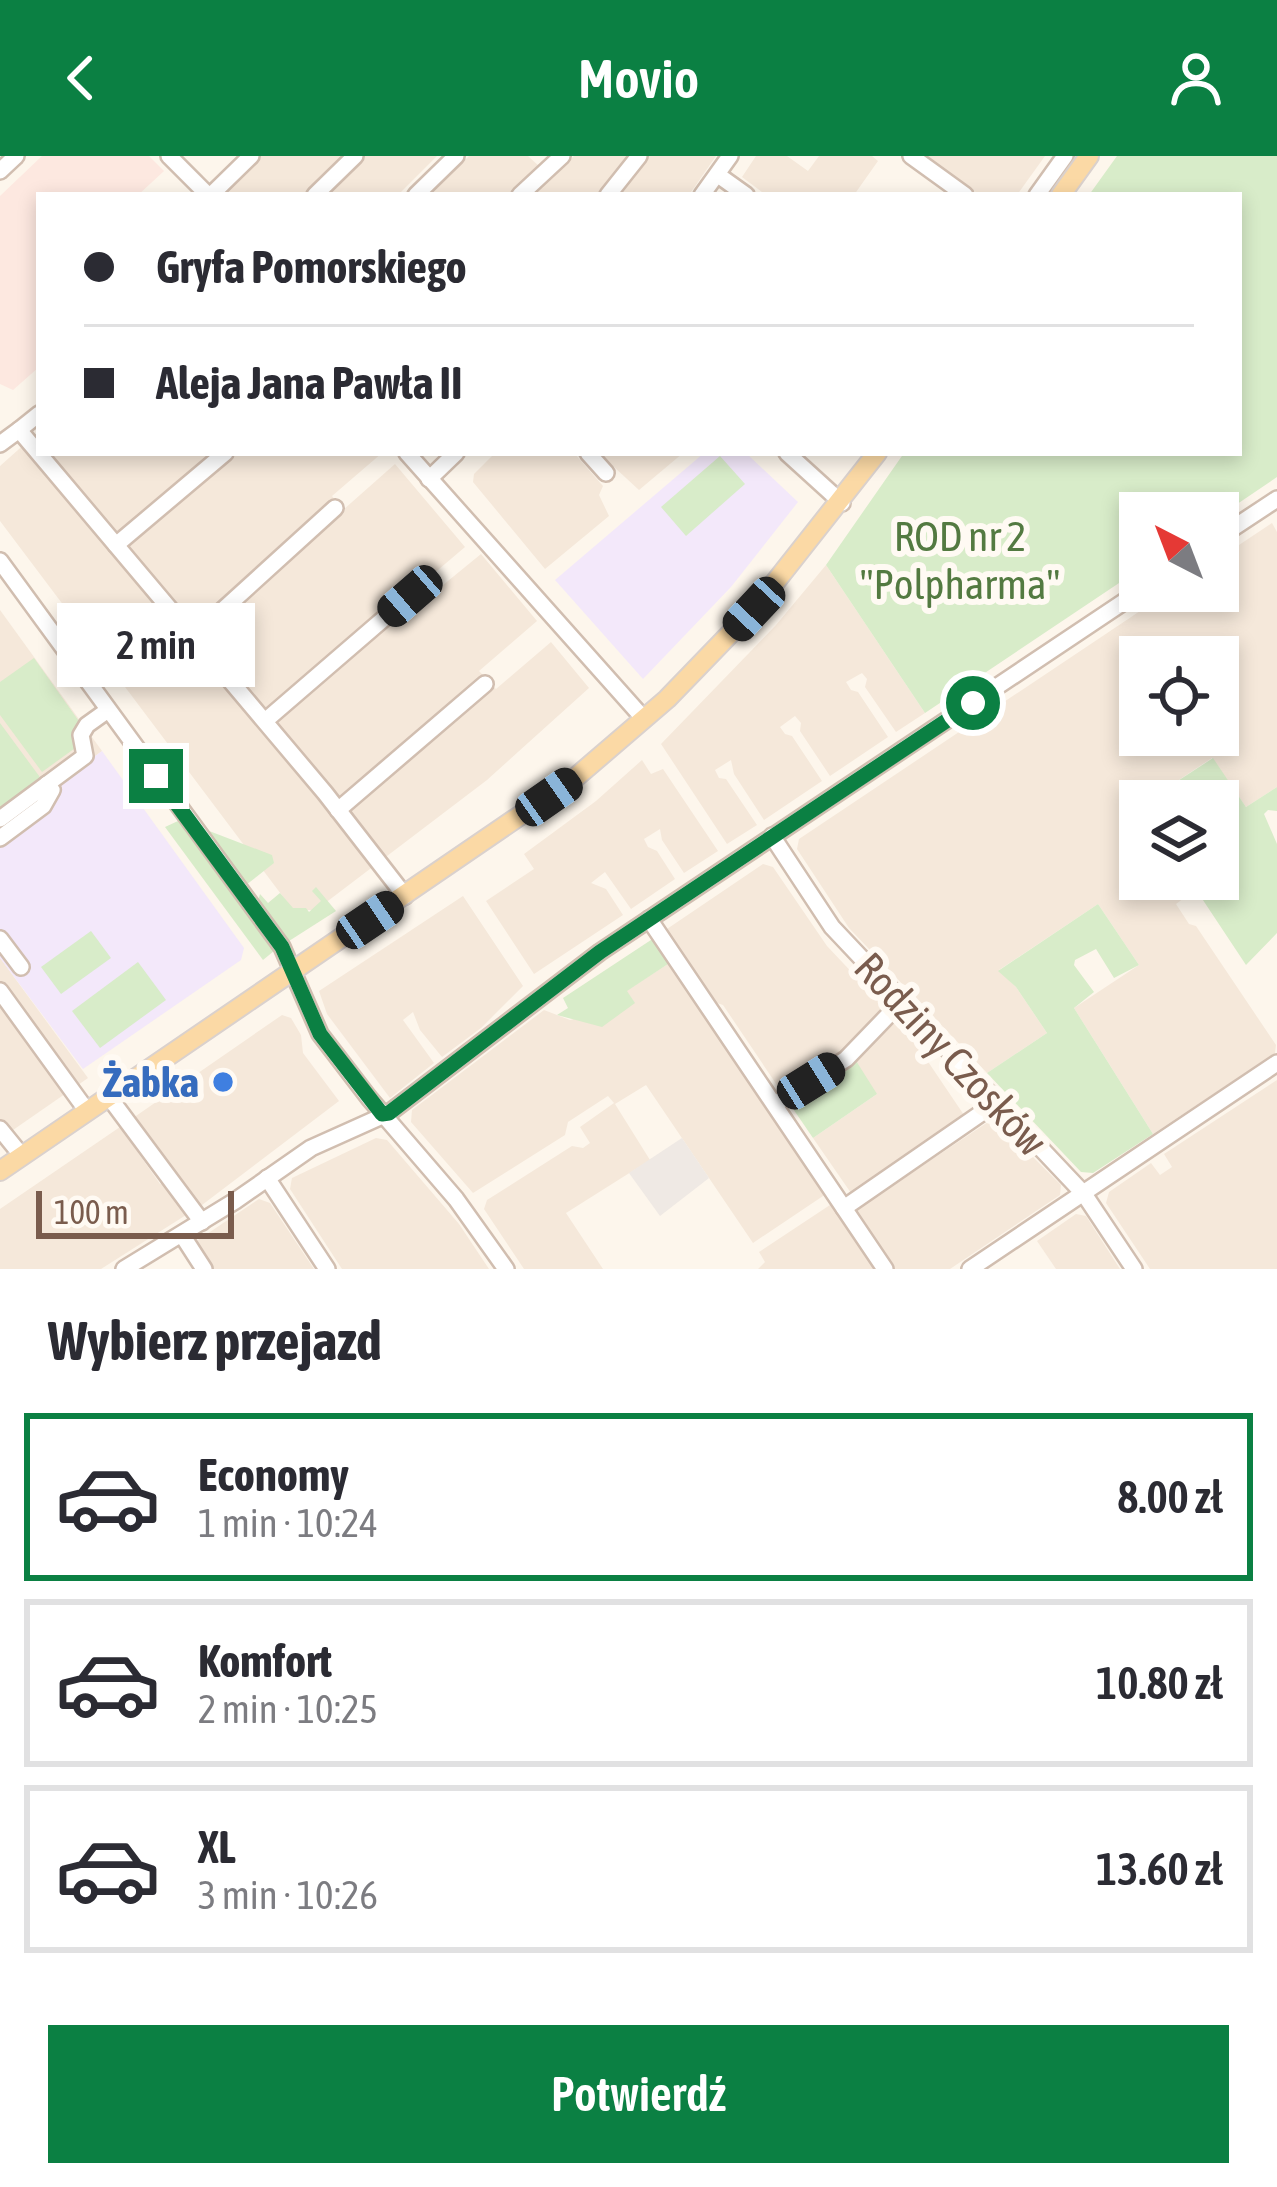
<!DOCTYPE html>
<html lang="pl">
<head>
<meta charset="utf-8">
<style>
	body { margin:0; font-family:"Asap Condensed",sans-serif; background:#f2f2f3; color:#2b2b33; height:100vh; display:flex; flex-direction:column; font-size:45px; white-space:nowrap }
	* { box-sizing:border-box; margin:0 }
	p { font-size:39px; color:#7c7c81 }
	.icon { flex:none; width:66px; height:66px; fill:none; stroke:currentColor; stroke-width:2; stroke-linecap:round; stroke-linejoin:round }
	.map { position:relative; height:1113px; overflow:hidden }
	.panel { display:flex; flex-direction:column; background:#fff; flex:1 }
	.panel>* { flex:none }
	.banner { position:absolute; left:36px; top:36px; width:1206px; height:264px; border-radius:0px; box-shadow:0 6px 18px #0003; display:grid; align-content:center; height:264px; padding:0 48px; background:#fff }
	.needle { width:78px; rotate:318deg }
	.controls { position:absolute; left:1119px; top:336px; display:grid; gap:24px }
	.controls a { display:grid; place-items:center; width:120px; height:120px; border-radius:0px; background:#fff; box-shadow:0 6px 18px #0003; font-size:60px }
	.scale { position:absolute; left:36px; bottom:30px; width:198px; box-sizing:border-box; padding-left:12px; border:6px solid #7a5c4d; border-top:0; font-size:33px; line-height:42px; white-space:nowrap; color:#7a5c4d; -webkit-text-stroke:9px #fffaf3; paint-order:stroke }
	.end { position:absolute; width:54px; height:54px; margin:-27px; border:15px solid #0b8043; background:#fff; box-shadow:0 0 0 6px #fff }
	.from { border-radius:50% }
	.bubble { position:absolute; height:84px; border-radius:0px; background:#fff; box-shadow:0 6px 18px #0003; font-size:39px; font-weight:600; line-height:84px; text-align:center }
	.car { position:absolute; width:36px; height:72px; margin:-36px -18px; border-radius:15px; box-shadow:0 0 9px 3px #0007; background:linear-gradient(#222 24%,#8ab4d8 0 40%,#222 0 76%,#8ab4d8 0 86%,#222 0) }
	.banner b { display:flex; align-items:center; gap:42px; height:114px; font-size:45px }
	.banner b+b { border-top:3px solid #e1e1e2 }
	.banner i { width:30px; height:30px; background:#2b2b33 }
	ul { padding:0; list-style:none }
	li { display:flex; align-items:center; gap:36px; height:168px; margin:0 24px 18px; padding:0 24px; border:6px solid #e1e1e2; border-radius:0px }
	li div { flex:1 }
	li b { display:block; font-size:45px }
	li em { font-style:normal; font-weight:600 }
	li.current { border-color:#0b8043 }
	li>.icon { width:108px; height:108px; stroke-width:1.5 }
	h2 { padding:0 48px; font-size:54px; line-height:144px }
	.primary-button { display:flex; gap:24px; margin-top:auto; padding:24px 48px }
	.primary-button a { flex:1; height:138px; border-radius:0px; background:#0b8043; color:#fff; font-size:48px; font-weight:600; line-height:138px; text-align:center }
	header { display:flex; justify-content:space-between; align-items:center; height:156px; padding:0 48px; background:#0b8043; color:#fff; font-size:54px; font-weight:600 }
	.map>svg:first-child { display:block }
</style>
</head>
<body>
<header><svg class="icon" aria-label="back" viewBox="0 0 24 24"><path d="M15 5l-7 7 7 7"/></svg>Movio<svg class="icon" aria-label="person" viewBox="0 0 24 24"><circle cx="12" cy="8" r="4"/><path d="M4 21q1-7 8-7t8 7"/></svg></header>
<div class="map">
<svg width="1277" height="1113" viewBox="0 0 1277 1113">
	<rect width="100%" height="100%" fill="#fdf6ec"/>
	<!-- residential -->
	<g fill="#f5e8da" fill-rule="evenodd">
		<polygon points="261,0 352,0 312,39 221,39"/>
		<polygon points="360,0 437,0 398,39 320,39"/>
		<polygon points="469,0 528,0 540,11 515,39 429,39"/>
		<polygon points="574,0 633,0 599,39 533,39"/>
		<polygon points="647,0 716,0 689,39 615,39"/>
		<polygon points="756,0 787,0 808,15 819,0 872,0 878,5 854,39 766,39 742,21"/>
		<polygon points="925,0 1045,0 1017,39 980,39"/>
		<polygon points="37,277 39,297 382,297 332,340 343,354 395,308 465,391 412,436 421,447 481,398 537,465 479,515 496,533 551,486 589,532 487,624 316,754 293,754 0,365 0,310"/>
		<polygon points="495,297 574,297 603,330 599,339 609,360 545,413 473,326 474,318"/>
		<polygon points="599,297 683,297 639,334"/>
		<path d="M1272,367l5,9v255l-31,20 -34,-49 -65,43h-7v78h49l7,10 -20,15 13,20 7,2 80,119 -1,8 -122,81 -79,-126 65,-43 -41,-61 -99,66 17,17 31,46 -60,40 -138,-145 -52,-79 2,-10 371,-248h48v-32zM1140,501h78v78h-78z"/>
		<polygon points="826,409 925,557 896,576 865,531 867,523 862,517 846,526 851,534 858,536 888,581 830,620 800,575 801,567 795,560 780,571 785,578 792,580 822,625 764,664 734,618 731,604 715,614 719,622 726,623 757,669 727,688 661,588 776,469"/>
		<polygon points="0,454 102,595 0,670"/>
		<polygon points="642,604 651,618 663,613 718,695 684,717 662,684 660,673 644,683 648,691 657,695 675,723 631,753 605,716 591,727 606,733 623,759 534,818 486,745 534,713 524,698 596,645"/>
		<polygon points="763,708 773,711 827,790 908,876 966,962 851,1037 813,982 877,938 787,944 723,849 711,845 664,775"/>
		<polygon points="463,740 523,830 481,872 442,901 420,874 413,856 403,864 434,907 390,942 327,858 319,835"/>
		<polygon points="0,802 88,922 0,983"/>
		<polygon points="671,806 826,1038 753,1087 646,929 615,948 650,1004 566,1057 603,1113 524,1113 484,1053 487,1044 572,990 583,992 590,987 580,971 614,947 608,940 568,966 565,979 473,1037 411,966 412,954 544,854 570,864 634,846 626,835"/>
		<polygon points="282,859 291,862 301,879 303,897 339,945 202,1049 194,1048 133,962"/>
		<polygon points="1277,924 1277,1113 1150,1113 1106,1047 1109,1036 1151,1007 1160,1019 1172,1011 1164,998"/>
		<polygon points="994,962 1061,1029 1060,1039 950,1113 891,1113 853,1056"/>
		<polygon points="120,971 160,1028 166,1025 188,1053 186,1059 101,1113 0,1113 0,1053"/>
		<polygon points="376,982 387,984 459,1068 489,1113 342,1113 290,1033 292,1022"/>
		<polygon points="259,1043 270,1047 314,1113 213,1113 195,1086"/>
		<polygon points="833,1047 877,1113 758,1113 765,1106 759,1096"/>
		<polygon points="1076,1058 1086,1060 1120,1113 1056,1113 1037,1085"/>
	</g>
	<!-- commercial -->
	<polygon fill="#fde8e0" points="42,0 149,0 164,15 138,39 39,39 39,211 13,234 0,228 0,40"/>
	<!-- industrial -->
	<polygon fill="#efe9e4" points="682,982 709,1022 660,1060 629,1017"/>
	<!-- education -->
	<g fill="#f3e8fa">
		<polygon points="704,297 746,297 798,346 731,431 643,523 555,424"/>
		<polygon points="102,595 244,792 241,804 83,913 0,802 0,670"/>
	</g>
	<!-- green -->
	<g fill="#d8ecc9">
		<polygon points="1117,0 1277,0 1277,321 1218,361 1218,357 1140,357 1140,413 925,557 826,409 904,297 1239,297 1239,39 1089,39"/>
		<polygon points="720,300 745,328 686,380 661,351"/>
		<polygon points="34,502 81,568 78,590 42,616 0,559 0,526"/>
		<polygon points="0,567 45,628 0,661"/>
		<polygon points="1213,602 1246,651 1277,631 1277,655 1268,654 1264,658 1277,688 1277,777 1246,809 1189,723 1218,723 1218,645 1147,645"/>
		<polygon points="178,665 274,795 263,804 165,671"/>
		<polygon points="204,673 272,699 274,707 246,729"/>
		<polygon points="316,731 336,755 289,785 258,745 260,738 268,747 280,737 293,752 306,752 309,756 321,745 312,735"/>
		<polygon points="1098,748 1139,809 1114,822 1096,793 1075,804 1074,809 1094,836 1074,852 1153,978 1093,1017 1081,1016 987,917 1047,877 1016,831 998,815"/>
		<polygon points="91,775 111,802 61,838 41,811"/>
		<polygon points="654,782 671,806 627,835 635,847 602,871 557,859 568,852 563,842"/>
		<polygon points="138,806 166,844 100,892 72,855"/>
		<polygon points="853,900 877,938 813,982 787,944"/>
	</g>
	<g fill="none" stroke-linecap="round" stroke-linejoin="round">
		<!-- minor casing -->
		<g stroke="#d1beb0" stroke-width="20">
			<g id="minor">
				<polyline points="169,0 208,39"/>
				<polyline points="911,0 965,39"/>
				<polyline points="0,15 16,0"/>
				<polyline points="718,19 746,39"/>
				<polyline points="211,39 251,0"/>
				<polyline points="315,39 355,0"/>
				<polyline points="416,39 456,0"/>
				<polyline points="520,39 562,0"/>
				<polyline points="608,39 639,0"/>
				<polyline points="702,39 730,0"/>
				<polyline points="1037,39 1065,0"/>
				<polyline points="19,274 39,258"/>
				<polyline points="0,288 19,274 325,637 405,740"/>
				<polyline points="407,297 644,563"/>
				<polyline points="588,297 606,317"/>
				<polyline points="787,297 842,347"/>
				<polyline points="429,323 456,297"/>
				<polyline points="1218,382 1277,343"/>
				<polyline points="116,389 225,297"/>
				<polyline points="0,405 282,791 320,878 369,942 456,1043 506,1113"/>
				<polyline points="193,481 335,352"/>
				<polyline points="265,565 410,440"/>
				<polyline points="338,654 485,528"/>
				<polyline points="0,663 85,600 81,579 87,569 108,554"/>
				<polyline points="772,680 832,771 1084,1038 1134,1113"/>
				<polyline points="0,682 43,650 52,634 47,628"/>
				<polyline points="649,763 885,1113"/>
				<polyline points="0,783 21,811"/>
				<polyline points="0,835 87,955"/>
				<polyline points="109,941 202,1066"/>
				<polyline points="775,948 846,903 900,847"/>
				<polyline points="0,973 22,1000"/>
				<polyline points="267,1022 327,1113"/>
				<polyline points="844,1052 996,947"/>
				<polyline points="182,1079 204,1113"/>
				<polyline points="124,1113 235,1045 311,992 389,957 600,796 1140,435"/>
				<polyline points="970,1113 1277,907"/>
			</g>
		</g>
		<!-- major casing -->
		<g stroke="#dad1cd" stroke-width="22">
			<g id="major">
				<polyline points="1061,39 1089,0"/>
				<polyline points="0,1015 575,622 667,543 754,453 877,297"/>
			</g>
		</g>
		<!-- minor -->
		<use href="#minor" stroke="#fff" stroke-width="15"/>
		<!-- major -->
		<use href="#major" stroke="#fbd9a5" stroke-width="18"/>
	</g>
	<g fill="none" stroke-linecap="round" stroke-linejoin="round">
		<!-- route -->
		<polyline stroke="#0b8043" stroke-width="15" points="156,620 282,791 320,878 382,958 389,957 600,796 973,547"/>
	</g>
	<!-- markers -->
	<circle fill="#3f7fe0" stroke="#fffaf3" stroke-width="4.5" cx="223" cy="926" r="12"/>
	<g text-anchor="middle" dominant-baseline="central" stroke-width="12" stroke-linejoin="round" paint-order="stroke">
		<!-- park labels -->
		<g font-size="42" fill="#537a41" stroke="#fffaf3">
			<text x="960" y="380">ROD nr 2<tspan x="960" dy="48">"Polpharma"</tspan></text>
		</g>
		<!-- street labels -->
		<g font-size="42" fill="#7a5c4d" stroke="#fffaf3">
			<text transform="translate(951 898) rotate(47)">Rodziny Czosków</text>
		</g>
		<!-- shop labels -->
		<g font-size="42" font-weight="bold" fill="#366cbe" stroke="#fffaf3" text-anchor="end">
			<text x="199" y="926">Żabka</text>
		</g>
	</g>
</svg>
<div class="controls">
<a><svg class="needle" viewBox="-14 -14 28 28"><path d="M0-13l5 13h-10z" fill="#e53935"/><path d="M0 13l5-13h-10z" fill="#7c7c81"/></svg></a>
<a><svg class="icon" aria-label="locate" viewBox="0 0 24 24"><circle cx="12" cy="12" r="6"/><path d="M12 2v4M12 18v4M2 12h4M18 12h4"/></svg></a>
<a><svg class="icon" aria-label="layers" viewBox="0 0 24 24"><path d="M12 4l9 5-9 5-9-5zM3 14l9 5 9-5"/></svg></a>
</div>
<div class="scale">100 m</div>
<i class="end from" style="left:973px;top:547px"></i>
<i class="end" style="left:156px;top:620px"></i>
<div class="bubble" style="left:57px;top:447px;width:198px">2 min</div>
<i class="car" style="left:410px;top:440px;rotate:229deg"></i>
<i class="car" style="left:754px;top:453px;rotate:223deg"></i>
<i class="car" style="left:549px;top:641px;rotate:55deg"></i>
<i class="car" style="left:370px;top:764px;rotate:56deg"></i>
<i class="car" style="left:811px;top:925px;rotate:58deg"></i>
<div class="banner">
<b><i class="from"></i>Gryfa Pomorskiego</b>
<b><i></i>Aleja Jana Pawła II</b>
</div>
</div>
<section class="panel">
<h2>Wybierz przejazd</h2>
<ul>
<li class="current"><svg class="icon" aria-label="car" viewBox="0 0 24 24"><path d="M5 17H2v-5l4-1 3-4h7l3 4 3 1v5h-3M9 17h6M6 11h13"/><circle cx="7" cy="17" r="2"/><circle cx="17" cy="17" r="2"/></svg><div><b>Economy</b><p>1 min · 10:24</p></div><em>8.00 zł</em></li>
<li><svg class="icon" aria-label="car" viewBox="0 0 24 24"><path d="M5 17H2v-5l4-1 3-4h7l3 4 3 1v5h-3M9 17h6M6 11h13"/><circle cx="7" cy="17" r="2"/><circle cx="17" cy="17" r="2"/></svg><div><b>Komfort</b><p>2 min · 10:25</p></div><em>10.80 zł</em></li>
<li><svg class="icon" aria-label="car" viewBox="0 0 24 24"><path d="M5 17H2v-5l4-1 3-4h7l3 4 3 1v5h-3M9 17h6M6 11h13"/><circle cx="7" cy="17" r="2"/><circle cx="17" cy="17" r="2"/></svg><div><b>XL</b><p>3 min · 10:26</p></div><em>13.60 zł</em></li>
</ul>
<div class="primary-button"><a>Potwierdź</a></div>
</section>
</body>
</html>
